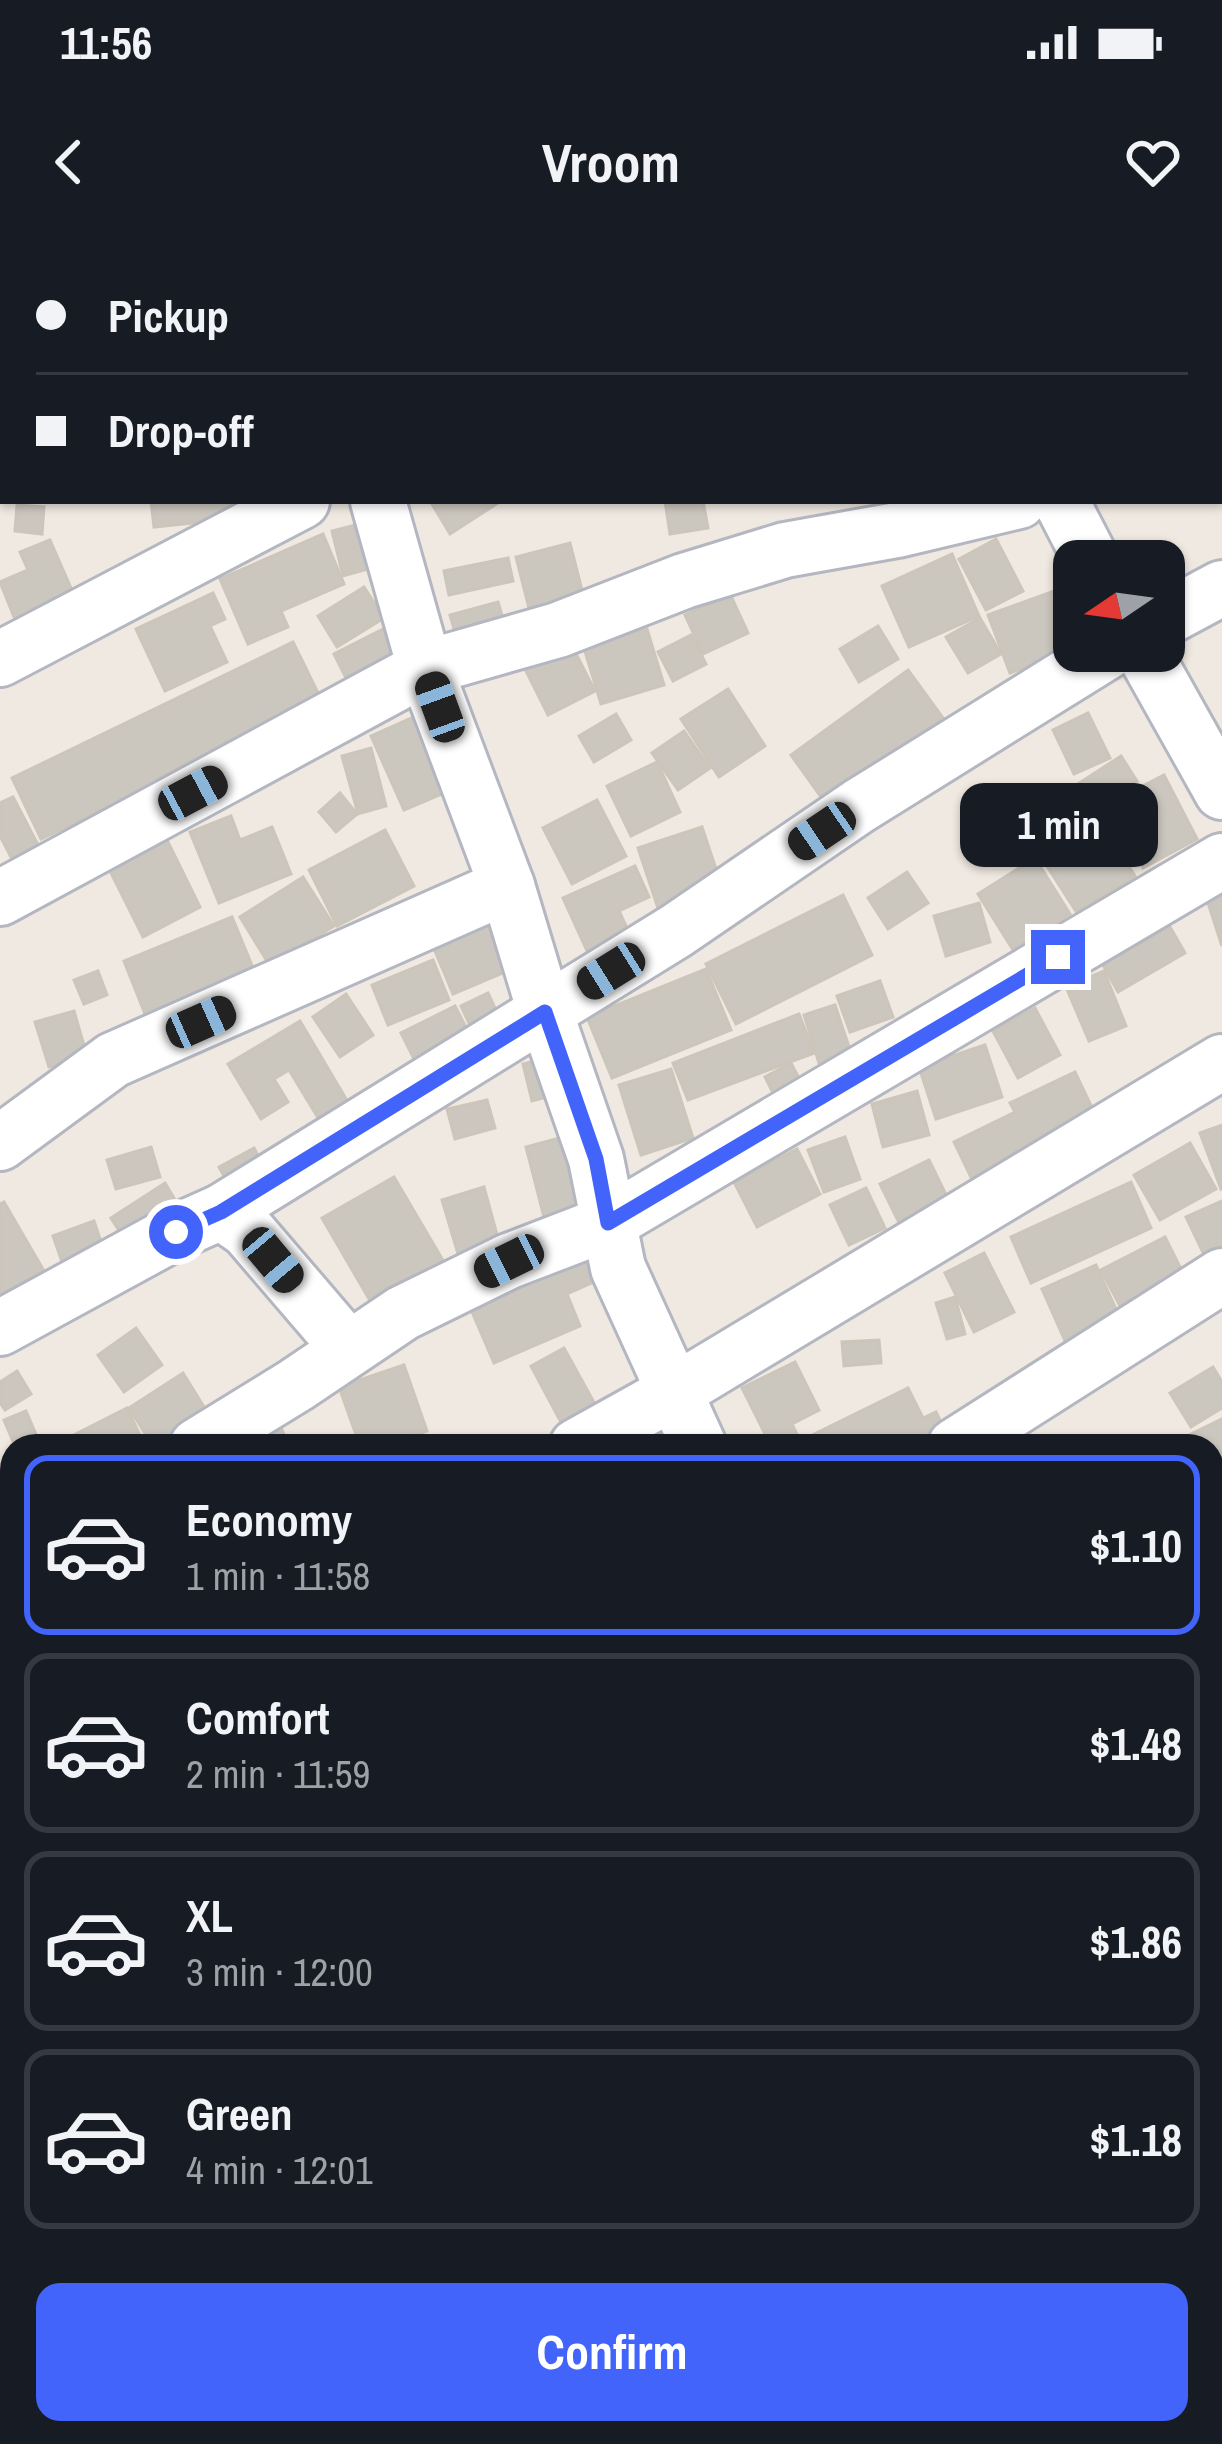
<!DOCTYPE html>
<html lang="en">
<head>
<meta charset="utf-8">
<style>
	body { margin:0; font-family:"Archivo Narrow",sans-serif; background:#242831; color:#f1f3f6; height:100vh; display:flex; flex-direction:column; font-size:45px; white-space:nowrap }
	* { box-sizing:border-box; margin:0 }
	p { font-size:39px; color:#9ea1a6 }
	.icon { flex:none; width:66px; height:66px; fill:none; stroke:currentColor; stroke-width:2; stroke-linecap:round; stroke-linejoin:round }
	.map { position:relative; flex:1; overflow:hidden }
	.details { position:absolute; left:0px; top:1194px; width:1224px; height:1011px; display:flex; flex-direction:column; background:#171b24; border-radius:36px 36px 0 0; box-shadow:0 3px 9px #0004 }
	.details>* { flex:none }
	.guide { position:absolute; left:0px; top:0px; width:1224px; height:264px; box-shadow:0 3px 9px #0004; display:grid; align-content:center; height:264px; padding:0 36px; background:#171b24 }
	.needle { width:78px; rotate:257deg }
	.fabs { position:absolute; left:1053px; top:300px; display:grid; gap:24px }
	.fabs a { display:grid; place-items:center; width:132px; height:132px; border-radius:24px; background:#171b24; box-shadow:0 3px 9px #0004; font-size:60px }
	.end { position:absolute; width:54px; height:54px; margin:-27px; border:15px solid #4264fb; background:#fff; box-shadow:0 0 0 6px #fff }
	.from { border-radius:50% }
	.bubble { position:absolute; height:84px; border-radius:24px; background:#171b24; box-shadow:0 3px 9px #0004; font-size:39px; font-weight:700; line-height:84px; text-align:center }
	.car { position:absolute; width:36px; height:72px; margin:-36px -18px; border-radius:15px; box-shadow:0 0 9px 3px #0007; background:linear-gradient(#222 24%,#8ab4d8 0 40%,#222 0 76%,#8ab4d8 0 86%,#222 0) }
	.guide b { display:flex; align-items:center; gap:42px; height:114px; font-size:45px }
	.guide b+b { border-top:3px solid #363941 }
	.guide i { width:30px; height:30px; background:#f1f3f6 }
	ul { padding:21px 0 0; list-style:none }
	li { display:flex; align-items:center; gap:36px; height:180px; margin:0 24px 18px; padding:0 12px; border:6px solid #363941; border-radius:24px }
	li div { flex:1 }
	li b { display:block; font-size:45px }
	li em { font-style:normal; font-weight:700 }
	li.active { border-color:#4264fb }
	li>.icon { width:108px; height:108px; stroke-width:1.5 }
	.primary-button { display:flex; gap:24px; margin-top:auto; padding:24px 36px }
	.primary-button a { flex:1; height:138px; border-radius:24px; background:#4264fb; color:#fff; font-size:48px; font-weight:700; line-height:138px; text-align:center }
	.status { display:flex; justify-content:space-between; align-items:center; height:84px; padding:0 60px; background:#171b24; direction:ltr }
	.status svg { height:33px; fill:currentColor }
	header { display:flex; justify-content:space-between; align-items:center; height:156px; padding:0 36px; background:#171b24; font-size:54px; font-weight:700 }
	.map>svg:first-child { display:block }
</style>
</head>
<body>
<div class="status"><b>11:56</b><svg viewBox="0 0 49 12"><path d="M0 12V9h3v3zM5 12V6h3v6zM10 12V3h3v9zM15 12V0h3v12zM26 1h20v11H26zM47 4h2v5h-2z"/></svg></div>
<header><svg class="icon" aria-label="back" viewBox="0 0 24 24"><path d="M15 5l-7 7 7 7"/></svg>Vroom<svg class="icon" aria-label="heart" viewBox="0 0 24 24"><path d="M12 20l-8-8c-3-5 5-10 8-4 3-6 11-1 8 4z"/></svg></header>
<div class="map">
<svg width="1222" height="2204" viewBox="0 0 1222 2204">
	<rect width="100%" height="100%" fill="#efe9e1"/>
	<!-- building -->
	<g fill="#cbc7bf" stroke="#cbc5ba" stroke-width="3">
		<polygon points="151,261 230,261 231,279 154,287"/>
		<polygon points="437,261 501,261 450,294 432,264"/>
		<polygon points="665,261 703,261 708,288 670,294"/>
		<polygon points="17,265 44,267 42,294 15,291"/>
		<polygon points="363,283 375,327 343,336 332,291"/>
		<polygon points="323,294 344,344 281,371 288,387 248,404 220,339"/>
		<polygon points="996,299 1023,351 986,370 959,319"/>
		<polygon points="50,300 77,362 18,387 0,342 28,330 20,312"/>
		<polygon points="570,303 585,362 531,376 516,317"/>
		<polygon points="952,314 979,376 909,407 882,346"/>
		<polygon points="508,318 513,341 449,355 444,331"/>
		<polygon points="1071,345 1074,353 1074,409 1010,433 988,375"/>
		<polygon points="364,347 384,378 337,407 318,376"/>
		<polygon points="213,353 225,379 210,386 227,422 165,451 136,389"/>
		<polygon points="730,354 748,393 703,414 685,375"/>
		<polygon points="498,362 504,382 456,396 450,375"/>
		<polygon points="980,378 1001,414 968,433 946,397"/>
		<polygon points="878,386 898,419 859,442 840,409"/>
		<polygon points="387,387 401,415 348,442 334,414"/>
		<polygon points="647,389 664,445 601,464 584,408"/>
		<polygon points="691,395 706,424 673,441 658,412"/>
		<polygon points="568,398 595,451 548,475 521,421"/>
		<polygon points="293,402 323,463 41,599 12,538"/>
		<polygon points="908,430 943,478 826,564 791,515"/>
		<polygon points="728,449 765,506 719,537 681,479"/>
		<polygon points="1088,473 1110,518 1074,534 1053,490"/>
		<polygon points="616,474 631,500 594,522 579,496"/>
		<polygon points="416,476 449,551 404,570 371,496"/>
		<polygon points="684,491 710,528 678,550 652,513"/>
		<polygon points="371,508 386,566 358,574 342,516"/>
		<polygon points="1121,516 1137,541 1095,569 1078,544"/>
		<polygon points="657,522 680,572 631,596 607,546"/>
		<polygon points="1164,535 1197,599 1143,628 1110,563"/>
		<polygon points="340,553 357,574 336,592 319,572"/>
		<polygon points="1034,554 1049,595 1025,605 1010,564"/>
		<polygon points="13,557 39,607 13,621 0,596 0,563"/>
		<polygon points="597,560 626,616 572,644 543,588"/>
		<polygon points="231,576 240,600 272,587 291,634 219,663 190,592"/>
		<polygon points="1101,582 1135,636 1077,673 1043,620"/>
		<polygon points="702,587 722,647 658,668 638,608"/>
		<polygon points="385,590 414,646 337,686 309,630"/>
		<polygon points="167,600 200,667 143,697 109,629"/>
		<polygon points="1035,618 1070,674 1013,710 978,654"/>
		<polygon points="635,626 649,657 619,671 635,705 593,724 563,658"/>
		<polygon points="907,632 928,663 888,689 868,658"/>
		<polygon points="303,637 334,686 270,726 240,677"/>
		<polygon points="843,655 872,715 736,784 706,724"/>
		<polygon points="1222,655 1222,706 1207,660"/>
		<polygon points="979,663 990,702 946,716 934,676"/>
		<polygon points="506,675 526,723 453,754 433,706"/>
		<polygon points="232,677 258,740 149,784 124,721"/>
		<polygon points="1170,687 1185,713 1118,752 1103,725"/>
		<polygon points="433,720 449,760 388,785 372,745"/>
		<polygon points="706,729 731,790 612,838 587,777"/>
		<polygon points="98,731 107,755 84,764 74,740"/>
		<polygon points="1104,731 1126,786 1089,801 1066,747"/>
		<polygon points="880,741 893,777 850,792 837,756"/>
		<polygon points="488,753 507,794 480,807 461,766"/>
		<polygon points="346,754 373,795 340,817 313,777"/>
		<polygon points="835,765 852,816 820,826 804,775"/>
		<polygon points="455,766 479,813 425,841 401,793"/>
		<polygon points="1035,768 1060,815 1018,838 993,791"/>
		<polygon points="74,771 87,816 49,827 35,782"/>
		<polygon points="799,774 814,813 688,860 673,823"/>
		<polygon points="300,781 352,869 323,886 289,830 274,839 288,862 261,879 228,824"/>
		<polygon points="985,805 1002,857 936,879 919,827"/>
		<polygon points="560,814 570,851 532,861 523,824"/>
		<polygon points="791,823 804,848 777,861 765,837"/>
		<polygon points="671,829 693,898 641,915 619,845"/>
		<polygon points="1075,832 1105,895 980,956 954,902 1015,872 1010,863"/>
		<polygon points="917,851 929,895 883,907 872,864"/>
		<polygon points="487,860 495,888 455,899 447,869"/>
		<polygon points="1222,885 1222,948 1221,949 1200,893"/>
		<polygon points="585,891 604,961 544,977 526,907"/>
		<polygon points="845,897 860,939 824,952 808,910"/>
		<polygon points="1190,903 1216,949 1160,980 1134,935"/>
		<polygon points="151,907 160,937 116,949 107,920"/>
		<polygon points="254,908 268,935 234,954 219,927"/>
		<polygon points="797,909 820,954 757,987 734,942"/>
		<polygon points="929,920 954,971 905,995 880,944"/>
		<polygon points="394,937 448,1029 376,1071 322,978"/>
		<polygon points="1131,942 1151,988 1031,1043 1011,997"/>
		<polygon points="165,943 190,985 136,1018 111,978"/>
		<polygon points="484,947 499,1002 458,1014 442,960"/>
		<polygon points="866,948 885,988 849,1005 830,965"/>
		<polygon points="1222,961 1222,1014 1207,1021 1186,977"/>
		<polygon points="4,962 51,1043 0,1062 0,964"/>
		<polygon points="94,981 110,1028 69,1042 53,996"/>
		<polygon points="1165,997 1192,1051 1129,1083 1101,1030"/>
		<polygon points="984,1013 1014,1072 974,1092 945,1033"/>
		<polygon points="586,1017 596,1041 567,1054 580,1086 494,1123 470,1067"/>
		<polygon points="1096,1025 1124,1087 1070,1112 1042,1049"/>
		<polygon points="955,1057 965,1094 947,1099 936,1063"/>
		<polygon points="136,1088 162,1125 124,1152 98,1115"/>
		<polygon points="879,1100 881,1123 844,1126 842,1102"/>
		<polygon points="564,1108 597,1168 563,1186 531,1126"/>
		<polygon points="795,1122 819,1170 792,1184 800,1201 908,1148 923,1178 936,1172 951,1203 944,1206 771,1206 742,1148"/>
		<polygon points="404,1125 427,1191 383,1206 360,1206 339,1147"/>
		<polygon points="1213,1127 1222,1142 1222,1168 1191,1187 1170,1153"/>
		<polygon points="17,1131 31,1154 5,1170 0,1163 0,1142"/>
		<polygon points="183,1133 212,1180 171,1206 153,1206 129,1168"/>
		<polygon points="127,1168 145,1206 80,1206 74,1195"/>
		<polygon points="26,1171 41,1206 15,1206 4,1180"/>
		<polygon points="1222,1179 1222,1243 1212,1248 1212,1206 1184,1206 1181,1199"/>
		<polygon points="280,1185 289,1206 250,1206 247,1198"/>
		<polygon points="1222,1306 1222,1370 1212,1376 1212,1312"/>
		<polygon points="12,1448 12,1511 0,1516 0,1453"/>
		<polygon points="1222,1610 1222,1657 1217,1659 1212,1646 1212,1614"/>
		<polygon points="1212,1810 1222,1830 1222,1869 1212,1873"/>
		<polygon points="12,1858 12,1924 0,1907 0,1867"/>
		<polygon points="1212,1915 1222,1918 1222,1996 1212,2002"/>
		<polygon points="12,1973 12,2025 0,2029 0,1976"/>
		<polygon points="12,2040 12,2081 0,2085 0,2044"/>
		<polygon points="170,2193 255,2193 260,2204 175,2204"/>
		<polygon points="409,2193 489,2193 490,2196 474,2204 415,2204"/>
		<polygon points="530,2193 574,2193 580,2204 510,2204"/>
		<polygon points="704,2193 727,2193 733,2204 682,2204"/>
		<polygon points="736,2193 811,2193 813,2198 801,2204 742,2204"/>
		<polygon points="894,2193 981,2193 953,2204 899,2204"/>
	</g>
	<g fill="none" stroke-linecap="round" stroke-linejoin="round">
		<!-- minor casing -->
		<g stroke="#b4b7c1" stroke-width="60">
			<g id="minor">
				<polyline points="299,0 300,3"/>
				<polyline points="912,0 913,3"/>
				<polyline points="955,3 961,0"/>
				<polyline points="1221,135 1222,135"/>
				<polyline points="378,261 425,428 507,646 545,772 596,919 618,1028 699,1206"/>
				<polyline points="1061,261 1092,321"/>
				<polyline points="1164,379 1222,348"/>
				<polyline points="1143,411 1222,552"/>
				<polyline points="0,419 302,261"/>
				<polyline points="0,658 425,428 558,390 684,341 785,310 897,290 1019,261"/>
				<polyline points="0,903 113,820 507,646"/>
				<polyline points="221,972 676,691 859,566 1108,411"/>
				<polyline points="0,1088 176,992 221,972 247,990 349,1109"/>
				<polyline points="197,1206 296,1145 403,1073 509,1021 608,983 1222,621"/>
				<polyline points="577,1206 674,1152 1222,822"/>
				<polyline points="955,1206 1222,1036"/>
				<polyline points="1212,1263 1222,1258"/>
				<polyline points="0,1326 12,1320"/>
				<polyline points="1212,1476 1222,1471"/>
				<polyline points="0,1525 12,1519"/>
				<polyline points="1212,1688 1222,1681"/>
				<polyline points="0,1736 12,1729"/>
				<polyline points="1212,1896 1222,1890"/>
				<polyline points="0,1950 12,1943"/>
				<polyline points="1212,2126 1222,2146"/>
				<polyline points="0,2136 12,2130"/>
				<polyline points="371,2193 377,2204"/>
				<polyline points="281,2204 301,2193"/>
				<polyline points="647,2204 667,2193"/>
				<polyline points="1054,2204 1074,2193"/>
			</g>
		</g>
		<!-- minor -->
		<use href="#minor" stroke="#fff" stroke-width="54"/>
	</g>
	<g fill="none" stroke-linecap="round" stroke-linejoin="round">
		<!-- route -->
		<polyline stroke="#4264fb" stroke-width="15" points="176,992 221,972 545,772 596,919 608,983 1058,717"/>
	</g>
</svg>
<div class="fabs">
<a><svg class="needle" viewBox="-14 -14 28 28"><path d="M0-13l5 13h-10z" fill="#e53935"/><path d="M0 13l5-13h-10z" fill="#9ea1a6"/></svg></a>
</div>
<i class="end from" style="left:176px;top:992px"></i>
<i class="end" style="left:1058px;top:717px"></i>
<div class="bubble" style="left:960px;top:543px;width:198px">1 min</div>
<i class="car" style="left:440px;top:467px;rotate:340deg"></i>
<i class="car" style="left:193px;top:553px;rotate:62deg"></i>
<i class="car" style="left:822px;top:591px;rotate:236deg"></i>
<i class="car" style="left:611px;top:731px;rotate:238deg"></i>
<i class="car" style="left:201px;top:782px;rotate:66deg"></i>
<i class="car" style="left:273px;top:1020px;rotate:140deg"></i>
<i class="car" style="left:509px;top:1021px;rotate:244deg"></i>
<div class="guide">
<b><i class="from"></i>Pickup</b>
<b><i></i>Drop-off</b>
</div>
<section class="details">
<ul>
<li class="active"><svg class="icon" aria-label="car" viewBox="0 0 24 24"><path d="M5 17H2v-5l4-1 3-4h7l3 4 3 1v5h-3M9 17h6M6 11h13"/><circle cx="7" cy="17" r="2"/><circle cx="17" cy="17" r="2"/></svg><div><b>Economy</b><p>1 min · 11:58</p></div><em>$1.10</em></li>
<li><svg class="icon" aria-label="car" viewBox="0 0 24 24"><path d="M5 17H2v-5l4-1 3-4h7l3 4 3 1v5h-3M9 17h6M6 11h13"/><circle cx="7" cy="17" r="2"/><circle cx="17" cy="17" r="2"/></svg><div><b>Comfort</b><p>2 min · 11:59</p></div><em>$1.48</em></li>
<li><svg class="icon" aria-label="car" viewBox="0 0 24 24"><path d="M5 17H2v-5l4-1 3-4h7l3 4 3 1v5h-3M9 17h6M6 11h13"/><circle cx="7" cy="17" r="2"/><circle cx="17" cy="17" r="2"/></svg><div><b>XL</b><p>3 min · 12:00</p></div><em>$1.86</em></li>
<li><svg class="icon" aria-label="car" viewBox="0 0 24 24"><path d="M5 17H2v-5l4-1 3-4h7l3 4 3 1v5h-3M9 17h6M6 11h13"/><circle cx="7" cy="17" r="2"/><circle cx="17" cy="17" r="2"/></svg><div><b>Green</b><p>4 min · 12:01</p></div><em>$1.18</em></li>
</ul>
<div class="primary-button"><a>Confirm</a></div>
</section>
</div>
</body>
</html>
